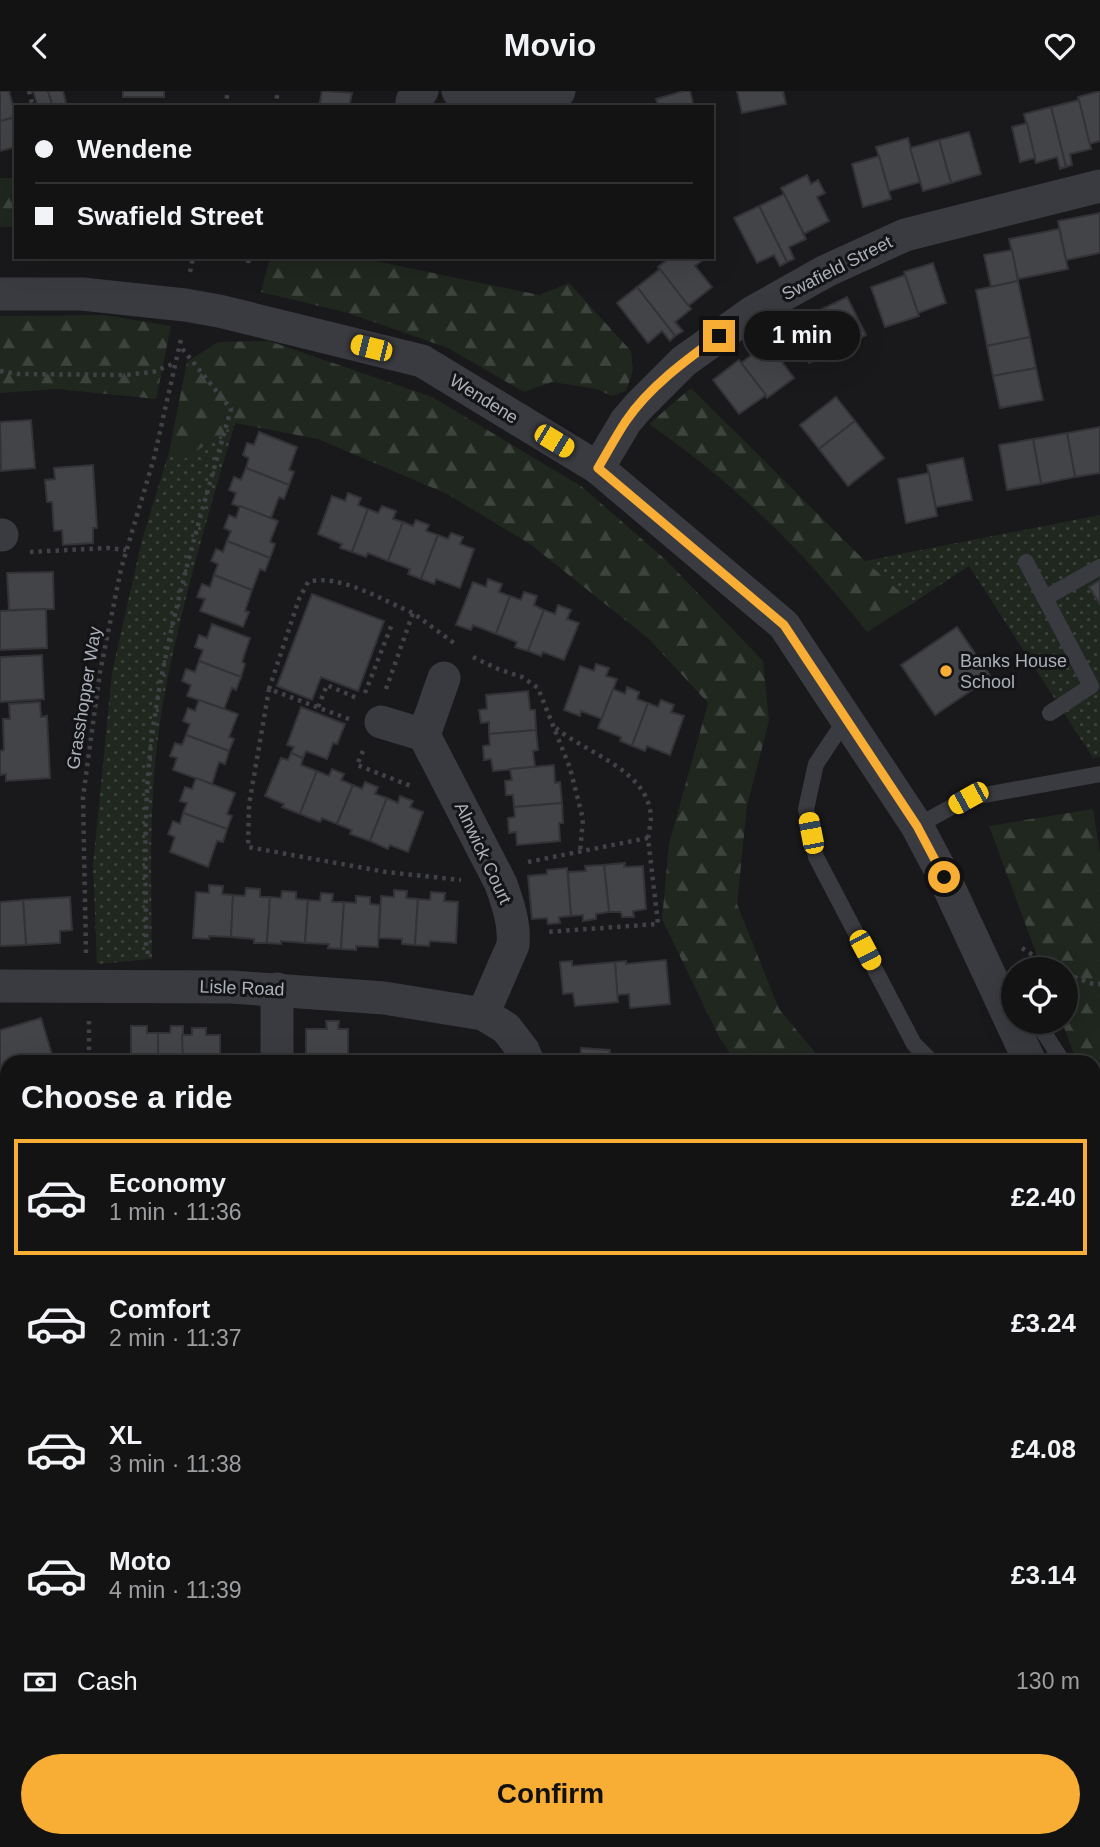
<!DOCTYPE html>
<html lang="en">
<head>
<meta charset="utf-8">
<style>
	body { margin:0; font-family:Arial,sans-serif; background:#202022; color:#f1f3f6; height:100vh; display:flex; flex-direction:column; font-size:26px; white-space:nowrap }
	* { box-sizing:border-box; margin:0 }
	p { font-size:23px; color:#9d9ea0 }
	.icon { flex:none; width:38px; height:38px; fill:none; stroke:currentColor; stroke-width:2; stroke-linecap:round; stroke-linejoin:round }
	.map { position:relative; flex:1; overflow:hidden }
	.details { position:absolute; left:0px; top:964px; width:1101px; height:793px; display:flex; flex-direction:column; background:#131314; border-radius:21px 21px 0 0; box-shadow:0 7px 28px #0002,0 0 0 2px #323234 }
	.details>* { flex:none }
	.top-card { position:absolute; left:14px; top:14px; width:700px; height:154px; border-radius:0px; box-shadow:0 7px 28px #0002,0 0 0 2px #323234; display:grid; align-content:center; height:154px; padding:0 21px; background:#131314 }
	.buttons { position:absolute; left:1001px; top:866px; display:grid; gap:14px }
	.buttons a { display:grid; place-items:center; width:77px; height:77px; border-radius:50%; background:#131314; box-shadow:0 7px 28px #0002,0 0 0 2px #323234; font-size:35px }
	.end { position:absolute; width:32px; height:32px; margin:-16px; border:9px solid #f8ad34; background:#111; box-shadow:0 0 0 4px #111 }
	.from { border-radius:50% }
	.bubble { position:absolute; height:49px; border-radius:24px; background:#131314; box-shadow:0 7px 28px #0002,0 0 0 2px #323234; font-size:23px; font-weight:700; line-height:49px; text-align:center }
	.car { position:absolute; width:21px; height:42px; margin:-21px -10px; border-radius:9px; box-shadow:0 0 5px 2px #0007; background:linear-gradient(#f5c518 24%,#345 0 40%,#f5c518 0 76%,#345 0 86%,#f5c518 0) }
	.top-card b { display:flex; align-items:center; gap:24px; height:66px; font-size:26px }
	.top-card b+b { border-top:2px solid #323234 }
	.top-card i { width:18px; height:18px; background:#f1f3f6 }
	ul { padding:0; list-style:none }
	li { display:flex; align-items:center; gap:21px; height:116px; margin:0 14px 10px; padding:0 7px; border:4px solid transparent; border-radius:0px }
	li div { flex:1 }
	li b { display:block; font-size:26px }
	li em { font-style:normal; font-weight:700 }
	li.current { border-color:#f8ad34 }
	li>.icon { width:63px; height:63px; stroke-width:1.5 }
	h2 { padding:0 21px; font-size:32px; line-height:84px }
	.pay { display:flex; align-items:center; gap:18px; height:77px; padding:0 21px; font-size:26px }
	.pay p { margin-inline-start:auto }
	.button { display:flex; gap:14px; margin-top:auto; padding:14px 21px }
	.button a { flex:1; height:80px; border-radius:42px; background:#f8ad34; color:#111; font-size:28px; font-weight:700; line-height:80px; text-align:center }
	header { display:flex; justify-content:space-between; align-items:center; height:91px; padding:0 21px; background:#131314; font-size:32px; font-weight:700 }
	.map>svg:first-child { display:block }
</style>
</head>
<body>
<header><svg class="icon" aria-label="back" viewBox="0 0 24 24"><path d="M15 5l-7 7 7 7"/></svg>Movio<svg class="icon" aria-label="heart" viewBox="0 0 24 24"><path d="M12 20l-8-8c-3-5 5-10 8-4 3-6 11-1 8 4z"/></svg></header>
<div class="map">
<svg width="1100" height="1756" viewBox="0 0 1100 1756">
	<defs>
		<pattern id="grass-dots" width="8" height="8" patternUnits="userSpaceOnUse" patternTransform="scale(1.75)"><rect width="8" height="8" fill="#1f271f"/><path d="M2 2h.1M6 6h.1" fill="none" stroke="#3d443e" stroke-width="1.8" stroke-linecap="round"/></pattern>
		<pattern id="forest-firs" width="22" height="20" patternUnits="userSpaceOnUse" patternTransform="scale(1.75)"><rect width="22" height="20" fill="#1f271f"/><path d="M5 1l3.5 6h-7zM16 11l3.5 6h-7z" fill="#3d443e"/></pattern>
	</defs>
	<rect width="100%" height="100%" fill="#19191b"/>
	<!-- grass -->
	<g fill="url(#grass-dots)">
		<path d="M235,332c-27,92 -55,185 -72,280 -15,84 -12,171 -11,256l-55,5 -4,-98 19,-194 30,-132 27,-88 15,7 37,-24z"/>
		<polygon points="1100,424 1100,666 1093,667 969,475 913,512 865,470"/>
	</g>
	<!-- forest -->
	<g fill="url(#forest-firs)">
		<rect x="0" y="87" width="16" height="49"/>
		<polygon points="270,166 356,166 539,204 569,192 631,260 633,279 626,300 612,305 596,298 552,291 524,301 448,257 348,222 261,201"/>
		<polygon points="105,224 171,235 156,308 57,298 0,302 0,225"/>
		<polygon points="269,250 432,306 581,395 667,470 763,570 769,630 747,715 737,813 779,918 823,971 736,971 719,946 662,828 669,753 708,612 649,548 530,453 447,403 318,348 235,332 221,344 184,368 169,361 187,271 218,251"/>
		<path d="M691,297l174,173 48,42 -46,29c-62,-80 -134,-150 -218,-208z"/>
		<polygon points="1093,718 1100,762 1100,1022 1094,1009 1094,971 1077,971 1062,931 1066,931 1066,878 1042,878 989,735"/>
		<polygon points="1094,1192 1100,1204 1100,1286 1094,1279"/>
	</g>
	<!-- building -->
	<g fill="#434448" stroke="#333337" stroke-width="2">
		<polygon points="0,0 9,0 16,26 0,30"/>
		<polygon points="33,0 48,0 53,16 38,16"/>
		<polygon points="48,0 63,0 67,16 53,16"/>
		<rect x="123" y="0" width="41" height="6"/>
		<polygon points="322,0 352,2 349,16 319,16"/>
		<polygon points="684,0 690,0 694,16 659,16 656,8"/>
		<polygon points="737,0 783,0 786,13 742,22"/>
		<polygon points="1100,0 1100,50 1089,53 1078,6"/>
		<polygon points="1079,9 1091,58 1070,63 1072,74 1066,76 1051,16"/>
		<polygon points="1051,16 1066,76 1060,78 1057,66 1036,72 1024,23"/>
		<polygon points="16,26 16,56 0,60 0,30"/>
		<polygon points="1027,32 1035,67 1020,71 1012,36"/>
		<polygon points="969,41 981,83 951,92 939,49"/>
		<polygon points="908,47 920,91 889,100 876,56"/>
		<polygon points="939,49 951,92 923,100 910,57"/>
		<polygon points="879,65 891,108 863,116 852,73"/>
		<polygon points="807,84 811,93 818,89 825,102 817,106 829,130 804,143 781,97"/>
		<polygon points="784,103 806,148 789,156 794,168 787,171 759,115"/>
		<polygon points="759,115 787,171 780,175 774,164 757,172 734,127"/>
		<polygon points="1100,122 1100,162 1066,169 1058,130"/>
		<polygon points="1059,138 1068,178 1018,188 1009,148"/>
		<polygon points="1012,159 1018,190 991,196 984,164"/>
		<polygon points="671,166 700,166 703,169 695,175 712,196 688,215 658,176"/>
		<polygon points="933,172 946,212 918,222 904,181"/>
		<polygon points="660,178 691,218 675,231 683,240 675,245 637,196"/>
		<polygon points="905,184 919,225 885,236 871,196"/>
		<polygon points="1018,190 1030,246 987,255 976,199"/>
		<polygon points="637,196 675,245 670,250 662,240 648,252 617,212"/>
		<polygon points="847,206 866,244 837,259 818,220"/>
		<polygon points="818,220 837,259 809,272 790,234"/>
		<polygon points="1030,246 1036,277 993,285 987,255"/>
		<polygon points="768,252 794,287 767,307 741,272"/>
		<polygon points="739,269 766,304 739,323 713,289"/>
		<polygon points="1036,277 1043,309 1000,317 993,285"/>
		<polygon points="836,306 855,330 819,358 800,334"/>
		<polygon points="31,329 35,377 1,380 0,331"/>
		<polygon points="855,330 884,367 848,395 819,358"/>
		<polygon points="1100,336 1100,382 1075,386 1067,342"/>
		<polygon points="259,341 297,356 289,379 294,381 289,394 246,377 249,367 243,364 247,352 254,354"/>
		<polygon points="1067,342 1075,386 1041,393 1033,348"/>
		<polygon points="1033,348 1041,393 1007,399 999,354"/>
		<polygon points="963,367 972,409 936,416 927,374"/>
		<polygon points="93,374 97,437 93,437 93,452 63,454 62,439 54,440 52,411 47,411 45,389 55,388 54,377"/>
		<polygon points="246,377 289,394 284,408 279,406 271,427 232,413 236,402 229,399 234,386 241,389"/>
		<polygon points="929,382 937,425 906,432 898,388"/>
		<polygon points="348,402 361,407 358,414 368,418 352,461 340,457 342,453 318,443 332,405 345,410"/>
		<polygon points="240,415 278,430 270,451 275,453 270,467 227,450 231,440 224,437 229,424 236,427"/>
		<polygon points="382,415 396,420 393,428 403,431 388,470 368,462 366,466 352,461 368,418 378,422"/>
		<polygon points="416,429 429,434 426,440 438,444 421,488 408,483 410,478 388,470 403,431 413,435"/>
		<polygon points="451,442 463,446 460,453 474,458 460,497 436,488 434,493 421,488 438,444 448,448"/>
		<polygon points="227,450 270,467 265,480 260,478 252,499 214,484 218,473 211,470 216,458 223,461"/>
		<polygon points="53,481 54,518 9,519 7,482"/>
		<polygon points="214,484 252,499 245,520 249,521 243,536 200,520 205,508 197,506 202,493 210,496"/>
		<polygon points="488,488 502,493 499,501 510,505 496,543 473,534 471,539 456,534 473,491 486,496"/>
		<polygon points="1100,489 1100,513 1089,496"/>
		<polygon points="524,501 537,505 534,514 544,519 528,560 515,556 517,551 496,543 510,505 521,509"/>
		<polygon points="312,503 384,530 358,600 321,586 312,609 277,595"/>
		<polygon points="558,514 571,519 567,528 579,532 564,569 543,561 541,565 528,560 544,519 555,523"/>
		<polygon points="46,518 47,557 0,559 0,520"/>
		<polygon points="212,533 250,547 242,571 245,573 241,586 199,570 203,559 195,556 199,544 207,547"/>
		<polygon points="957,536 991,586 935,624 901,574"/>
		<polygon points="42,564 44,608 0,611 0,566"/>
		<polygon points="199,570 241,586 236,599 232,597 224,618 187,605 191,594 182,590 186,578 195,581"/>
		<polygon points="596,573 609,577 606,585 617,588 602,628 581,620 580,625 564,619 580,575 594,580"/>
		<polygon points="627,596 639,601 637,608 648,612 632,655 620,650 621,646 598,637 613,598 625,603"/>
		<polygon points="528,600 530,619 535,619 536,639 489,643 489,631 481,632 479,619 487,618 486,604"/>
		<polygon points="199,609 238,623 229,646 234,648 229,660 186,644 190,633 183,630 188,617 195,620"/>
		<polygon points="661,609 674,614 671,621 684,625 670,664 647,655 645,660 632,655 648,612 658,616"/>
		<polygon points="40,611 41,626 47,625 50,687 6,690 6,683 0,684 0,660 4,659 3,628 10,628 9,613"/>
		<polygon points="301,616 345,633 337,653 333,652 327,668 306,660 303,667 291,662 294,656 287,654"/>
		<polygon points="536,639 538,659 533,660 535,676 493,680 491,668 484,669 483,655 490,654 489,643"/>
		<polygon points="186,644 229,660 225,673 219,671 212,693 173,679 177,667 170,665 175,652 182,654"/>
		<polygon points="291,662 303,667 301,674 317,680 300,723 282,716 284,713 265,705 281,667 288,669"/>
		<polygon points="554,674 555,692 560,691 562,712 514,716 513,704 506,704 505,690 512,689 510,678"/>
		<polygon points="332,678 344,683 341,689 353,694 337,733 322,727 320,731 300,723 317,680 329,685"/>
		<polygon points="196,687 235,702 227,723 232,725 227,738 183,722 187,712 180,710 185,696 192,698"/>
		<polygon points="365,691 378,696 375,703 387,707 370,750 350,743 352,739 337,733 353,694 362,698"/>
		<polygon points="400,705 413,710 410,716 423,721 408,761 390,754 388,758 370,750 387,707 398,712"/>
		<polygon points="562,712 563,732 559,732 560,750 517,754 516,741 509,742 508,727 515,726 514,716"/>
		<polygon points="183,722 227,738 223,751 217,750 208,776 170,761 175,746 168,743 173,730 180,733"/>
		<polygon points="625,772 624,776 643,775 646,818 633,820 634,826 622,826 621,821 609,821 604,774"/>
		<polygon points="604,774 609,821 596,823 596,828 583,830 583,824 571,825 568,781 586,780 585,775"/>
		<polygon points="567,777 571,825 559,826 560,832 548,833 547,827 532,828 528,785 547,783 547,779"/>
		<polygon points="209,794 223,795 222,803 233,804 231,846 209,845 209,848 193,847 196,801 209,802"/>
		<polygon points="246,797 260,798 260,806 270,806 267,852 254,852 254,848 231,846 233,804 245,805"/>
		<polygon points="394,799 407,800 406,807 418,808 415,854 402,853 402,848 379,847 381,805 394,806"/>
		<polygon points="282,800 296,801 296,808 308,809 305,852 281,850 281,853 267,852 270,806 281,807"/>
		<polygon points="431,801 445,802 444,810 458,811 456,852 430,850 429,855 415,854 418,808 430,809"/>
		<polygon points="321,802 333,803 332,811 344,811 341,858 328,857 329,853 305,852 308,809 320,810"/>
		<polygon points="356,805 370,806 370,813 380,814 378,856 356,855 356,859 341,858 344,811 356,812"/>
		<polygon points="70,806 72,839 60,840 60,852 26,854 23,809"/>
		<polygon points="23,809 26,854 0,855 0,811"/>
		<polygon points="666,869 670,913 630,917 629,903 617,904 615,871 626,870 626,873"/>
		<polygon points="572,870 572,875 615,871 618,911 575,915 573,902 563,903 560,871"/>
		<polygon points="41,927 54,970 7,971 7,1042 5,1043 0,1026 0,1004 4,1003 0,990 0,939"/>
		<polygon points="326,930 339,930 338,938 348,938 348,971 306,971 306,938 327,938"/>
		<polygon points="131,935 147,935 147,942 158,942 158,971 119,971 119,969 131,969"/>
		<polygon points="171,935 183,935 183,971 158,971 158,942 170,942"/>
		<polygon points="192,937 206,937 206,944 220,944 220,971 183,971 182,944 192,944"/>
		<polygon points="581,957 610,959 609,971 580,971"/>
		<polygon points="7,1042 7,1079 2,1080 0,1044"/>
		<polygon points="7,1079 7,1110 0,1087 0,1081"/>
		<polygon points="0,1300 7,1313 7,1331 0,1334"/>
		<polygon points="7,1331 7,1384 5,1385 0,1377 0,1334"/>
		<polygon points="1094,1374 1100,1377 1100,1388 1094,1400"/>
		<polygon points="7,1384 7,1404 0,1391 0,1388"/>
		<polygon points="1100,1388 1100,1429 1094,1426 1094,1400"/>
		<polygon points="7,1554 7,1604 0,1606 0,1556"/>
		<polygon points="1100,1601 1100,1633 1094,1629 1098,1617 1094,1612"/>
		<polygon points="7,1604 7,1636 0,1637 0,1606"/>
		<polygon points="1094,1629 1100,1633 1100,1679 1094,1675"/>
		<polygon points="7,1658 7,1692 0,1694 0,1660"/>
		<polygon points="1094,1675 1100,1679 1100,1706 1098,1710 1094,1708"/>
		<polygon points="1097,1738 1100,1740 1100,1756 1087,1756 1090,1750 1094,1750"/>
		<polygon points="23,1750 64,1750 40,1756 25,1756"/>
		<polygon points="64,1750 77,1750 79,1756 40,1756"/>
		<polygon points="241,1750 278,1750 278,1756 242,1756"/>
		<polygon points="436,1750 466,1750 465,1752 473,1756 433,1756"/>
		<polygon points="670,1750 713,1750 710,1756 667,1756"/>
		<polygon points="718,1750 757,1750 761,1752 759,1756 715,1756"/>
		<polygon points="822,1750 840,1750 836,1756 820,1756"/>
		<polygon points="1025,1750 1061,1750 1057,1756 1026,1756 1023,1754"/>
		<polygon points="1061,1750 1090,1750 1087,1756 1057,1756"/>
	</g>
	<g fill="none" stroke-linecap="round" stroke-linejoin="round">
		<!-- path -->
		<g stroke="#404248" stroke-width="4.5" stroke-dasharray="3.5 5" stroke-linecap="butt">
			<polyline points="29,0 33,16"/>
			<polyline points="225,16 228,0"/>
			<polyline points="275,16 278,0"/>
			<polyline points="248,172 249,166"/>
			<polyline points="190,181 193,166"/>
			<polyline points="0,280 18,283 125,284 153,281 175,272"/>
			<polyline points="30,461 107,457 126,459"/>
			<polyline points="473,566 498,578 522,586 538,597 570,677 583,728 580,761"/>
			<path d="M269,598l30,-90 9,-17c31,-9 76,19 105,31"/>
			<polyline points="386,598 413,522 454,552"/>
			<polyline points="365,602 392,533"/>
			<polyline points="318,616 327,594 359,608"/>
			<polyline points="349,628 269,598 249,714 248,756 386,781 461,789"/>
			<path d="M556,637c31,26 91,41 95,88 0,7 -2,15 -3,22"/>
			<polyline points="363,660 357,674 411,695"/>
			<polyline points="528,771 648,747 658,833 546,841"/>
			<polyline points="1022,857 1054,878"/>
			<polyline points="86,862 83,706 100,581 121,478 154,367 181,248"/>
			<path d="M148,863l-2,-8c0,-67 -3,-135 5,-202 14,-114 49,-225 80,-335l-51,-63"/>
			<polyline points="1066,883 1093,893 1100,893"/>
			<polyline points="89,930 89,971"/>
			<polyline points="0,1140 4,1150 0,1153"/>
			<polyline points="0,1185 6,1193 0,1200"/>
			<polyline points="0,1199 7,1206"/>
			<polyline points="0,1246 7,1250"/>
			<polyline points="1094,1313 1100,1316"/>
			<polyline points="0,1548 7,1547"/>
			<polyline points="1094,1721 1100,1724"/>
		</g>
		<!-- lane -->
		<g stroke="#3a3b40" stroke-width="16">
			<polyline points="1026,471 1091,595 1050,622"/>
			<polyline points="1045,507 1100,476"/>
			<polyline points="846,628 816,673 806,718 816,766 914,953 932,971"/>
			<polyline points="917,735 968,707 1100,683"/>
			<polyline points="1037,931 1063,971"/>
			<polyline points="1094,1035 1100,1048"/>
		</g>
		<!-- street -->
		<g stroke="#3a3b40" stroke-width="33">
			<path d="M458,0c40,17 56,14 97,3l4,-3"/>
			<polyline points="412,10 422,0"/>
			<polyline points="0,203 82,203 185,214 219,220 422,270 598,377 784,534 917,735 944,786 1030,971"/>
			<polyline points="598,377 626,330 638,316 684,270 753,221 826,180 905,144 1100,95"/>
			<polyline points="0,444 2,444"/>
			<path d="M444,587l-20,57 77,149c7,20 14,40 12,61l-30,69"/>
			<polyline points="381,631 424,644"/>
			<polyline points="0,895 231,896 384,907 483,923 506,937 523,959 528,971"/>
			<polyline points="277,971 277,898"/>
			<polyline points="1094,1114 1100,1128"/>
			<polyline points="0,1504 7,1503"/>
			<polyline points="1094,1513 1100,1500"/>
			<polyline points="349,1756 349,1750"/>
		</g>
	</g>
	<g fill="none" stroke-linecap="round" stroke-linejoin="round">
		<!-- route -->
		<path stroke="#f8ad34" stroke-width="9" d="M719,245c-33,24 -70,51 -93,85 -10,15 -19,32 -28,47l186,157 133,201 27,51"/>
	</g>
	<!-- markers -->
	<circle fill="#f8ad34" stroke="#141416" stroke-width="2.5" cx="946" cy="580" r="7"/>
	<g text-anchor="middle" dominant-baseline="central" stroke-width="6" stroke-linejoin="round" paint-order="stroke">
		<!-- street labels -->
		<g font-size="18" fill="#abb1bb" stroke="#141416">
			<text transform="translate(837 177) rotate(-27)">Swafield Street</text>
			<text transform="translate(484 308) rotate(32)">Wendene</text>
			<text transform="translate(84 607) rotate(-81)">Grasshopper Way</text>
			<text transform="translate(483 762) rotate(65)">Alnwick Court</text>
			<text transform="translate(242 897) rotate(2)">Lisle Road</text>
		</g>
		<!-- poi labels -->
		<g font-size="18" fill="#abb1bb" stroke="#141416" text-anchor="start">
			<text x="960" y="570">Banks House<tspan x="960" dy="21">School</tspan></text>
		</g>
	</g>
</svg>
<div class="buttons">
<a><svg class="icon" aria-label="locate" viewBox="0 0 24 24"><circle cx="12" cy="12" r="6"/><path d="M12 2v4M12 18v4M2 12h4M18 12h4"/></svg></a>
</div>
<i class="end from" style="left:944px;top:786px"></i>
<i class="end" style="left:719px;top:245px"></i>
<div class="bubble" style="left:744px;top:220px;width:116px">1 min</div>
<i class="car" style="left:371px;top:257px;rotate:284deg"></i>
<i class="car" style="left:554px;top:350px;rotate:121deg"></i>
<i class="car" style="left:968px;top:707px;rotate:241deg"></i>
<i class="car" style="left:811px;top:742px;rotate:349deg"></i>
<i class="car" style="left:865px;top:859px;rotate:152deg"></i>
<div class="top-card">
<b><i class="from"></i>Wendene</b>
<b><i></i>Swafield Street</b>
</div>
<section class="details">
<h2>Choose a ride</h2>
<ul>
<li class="current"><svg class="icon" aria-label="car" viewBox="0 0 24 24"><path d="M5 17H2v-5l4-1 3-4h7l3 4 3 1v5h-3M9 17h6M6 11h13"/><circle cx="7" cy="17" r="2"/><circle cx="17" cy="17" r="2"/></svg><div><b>Economy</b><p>1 min · 11:36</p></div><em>£2.40</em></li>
<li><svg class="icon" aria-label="car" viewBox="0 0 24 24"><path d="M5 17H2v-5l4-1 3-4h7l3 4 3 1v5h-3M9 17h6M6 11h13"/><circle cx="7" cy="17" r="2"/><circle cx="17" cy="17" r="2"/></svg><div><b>Comfort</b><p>2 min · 11:37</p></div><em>£3.24</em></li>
<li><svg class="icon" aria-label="car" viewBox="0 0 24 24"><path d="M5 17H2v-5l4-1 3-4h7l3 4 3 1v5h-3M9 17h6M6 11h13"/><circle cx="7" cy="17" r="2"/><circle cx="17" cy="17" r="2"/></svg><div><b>XL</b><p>3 min · 11:38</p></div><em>£4.08</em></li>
<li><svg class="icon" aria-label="car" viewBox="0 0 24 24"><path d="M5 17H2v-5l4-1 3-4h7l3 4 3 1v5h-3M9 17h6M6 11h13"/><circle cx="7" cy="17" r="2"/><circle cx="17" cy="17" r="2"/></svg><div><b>Moto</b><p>4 min · 11:39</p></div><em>£3.14</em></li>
</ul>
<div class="pay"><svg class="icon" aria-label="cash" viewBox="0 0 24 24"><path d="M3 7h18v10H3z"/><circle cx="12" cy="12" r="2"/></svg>Cash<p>130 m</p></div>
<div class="button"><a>Confirm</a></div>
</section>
</div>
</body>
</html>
